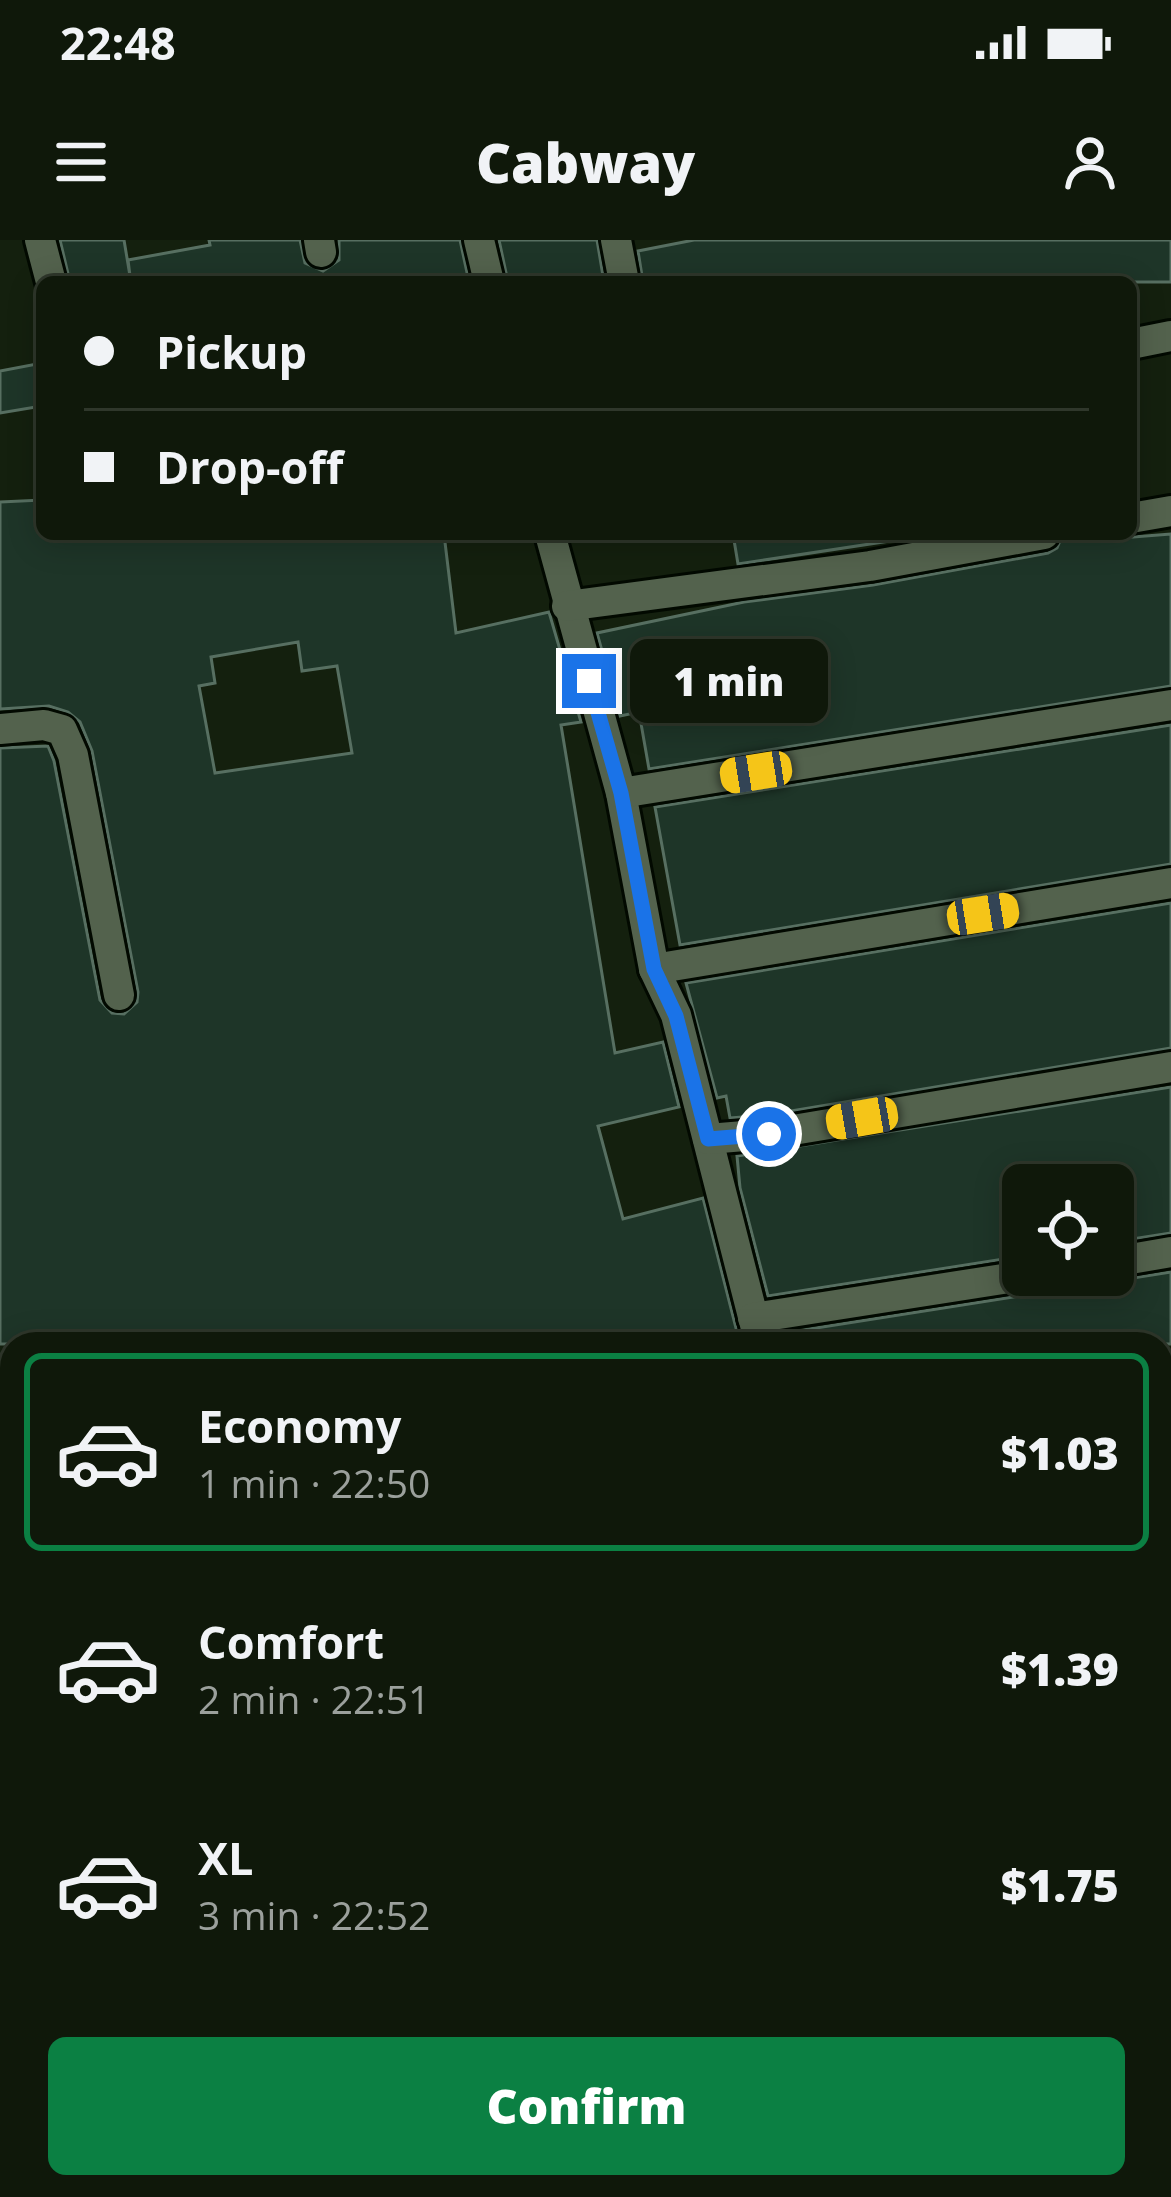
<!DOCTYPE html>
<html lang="en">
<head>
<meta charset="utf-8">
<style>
	body { margin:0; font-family:"Open Sans",sans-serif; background:#1d2518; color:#f1f3f6; height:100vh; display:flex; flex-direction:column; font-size:45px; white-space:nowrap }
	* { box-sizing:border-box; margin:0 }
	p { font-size:39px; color:#9ba09c }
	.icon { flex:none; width:66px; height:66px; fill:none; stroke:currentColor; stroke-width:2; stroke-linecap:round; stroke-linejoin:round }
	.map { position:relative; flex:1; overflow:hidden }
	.panel { position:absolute; left:0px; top:1092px; width:1173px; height:867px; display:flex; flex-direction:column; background:#0f180a; border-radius:36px 36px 0 0; box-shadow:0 6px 30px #0003,0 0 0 3px #2f372b }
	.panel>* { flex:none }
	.banner { position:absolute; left:36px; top:36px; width:1101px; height:264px; border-radius:18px; box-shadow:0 6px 30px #0003,0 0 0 3px #2f372b; display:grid; align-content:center; height:264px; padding:0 48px; background:#0f180a }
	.tools { position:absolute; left:1002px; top:924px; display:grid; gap:24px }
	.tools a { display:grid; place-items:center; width:132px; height:132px; border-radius:18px; background:#0f180a; box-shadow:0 6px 30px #0003,0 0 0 3px #2f372b; font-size:60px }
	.end { position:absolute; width:54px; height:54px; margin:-27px; border:15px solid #1a73e8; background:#fff; box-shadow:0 0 0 6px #fff }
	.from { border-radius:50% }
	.bubble { position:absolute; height:84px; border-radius:18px; background:#0f180a; box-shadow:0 6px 30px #0003,0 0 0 3px #2f372b; font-size:39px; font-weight:800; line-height:84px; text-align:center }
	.car { position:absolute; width:36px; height:72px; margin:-36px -18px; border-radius:15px; box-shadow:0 0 9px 3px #0007; background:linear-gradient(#f5c518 24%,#345 0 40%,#f5c518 0 76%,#345 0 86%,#f5c518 0) }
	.banner b { display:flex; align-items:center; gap:42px; height:114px; font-size:45px }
	.banner b+b { border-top:3px solid #2f372b }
	.banner i { width:30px; height:30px; background:#f1f3f6 }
	ul { padding:21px 0 0; list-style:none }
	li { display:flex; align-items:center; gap:36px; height:198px; margin:0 24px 18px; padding:0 24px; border:6px solid transparent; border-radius:18px }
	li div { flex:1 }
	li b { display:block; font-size:45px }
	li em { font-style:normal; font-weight:800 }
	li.active { border-color:#0b8043 }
	li>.icon { width:108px; height:108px; stroke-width:1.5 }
	.button { display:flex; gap:24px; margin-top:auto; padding:24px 48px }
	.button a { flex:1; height:138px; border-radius:18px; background:#0b8043; color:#fff; font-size:48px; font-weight:800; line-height:138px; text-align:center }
	.status { display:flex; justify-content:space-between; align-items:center; height:84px; padding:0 60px; background:#0f180a; direction:ltr }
	.status svg { height:33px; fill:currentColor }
	header { display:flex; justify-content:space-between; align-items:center; height:156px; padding:0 48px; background:#0f180a; font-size:54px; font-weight:800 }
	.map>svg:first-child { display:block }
</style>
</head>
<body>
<div class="status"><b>22:48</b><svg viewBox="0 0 49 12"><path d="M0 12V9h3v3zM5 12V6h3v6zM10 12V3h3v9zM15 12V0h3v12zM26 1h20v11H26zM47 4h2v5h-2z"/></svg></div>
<header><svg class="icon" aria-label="menu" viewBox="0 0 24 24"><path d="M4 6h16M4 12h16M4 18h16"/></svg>Cabway<svg class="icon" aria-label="person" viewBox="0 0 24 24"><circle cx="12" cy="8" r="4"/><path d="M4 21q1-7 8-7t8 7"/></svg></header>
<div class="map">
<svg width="1171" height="1957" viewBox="0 0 1171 1957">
	<rect width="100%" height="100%" fill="#14200e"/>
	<!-- building -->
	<g fill="#1e3528" stroke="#576f61" stroke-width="3" fill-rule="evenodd">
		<polygon points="60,0 124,0 130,36 128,20 210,5 209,0 300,0 305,23 323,31 339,20 339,0 460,0 469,42 70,42"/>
		<polygon points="499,0 597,0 604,42 508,42"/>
		<polygon points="694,0 1171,0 1171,42 972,42 971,37 897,42 643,42 638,11"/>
		<polygon points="42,123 42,166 0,173 0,131"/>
		<path d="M42,260v34h402l12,99 93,-21 32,110 -20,3 54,328 48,-11 16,65 -81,19 25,93 80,-21 37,146h-206l-3,-10 -67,10h-464v-596l48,-2 6,15 46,239 12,13 12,1 13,-12 1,-10 -46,-241 -12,-29 -12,-10 -19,-6 -49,3v-207zM298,402l4,29 35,-5 15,87 -137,20 -16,-87 16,-3 -4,-26z"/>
		<polygon points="733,294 936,294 738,324"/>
		<polygon points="1063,294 1133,297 1171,294 1171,446 649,529 639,472 620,476 597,393 744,362 873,345 1048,313 1057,308"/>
		<polygon points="1171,485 1171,624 680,705 655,567"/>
		<polygon points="1171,663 1171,808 767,875 730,878 726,856 717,858 686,743"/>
		<polygon points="1171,847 1171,993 1113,1002 1113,945 1023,945 1023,1016 768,1056 740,948 737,916"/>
		<polygon points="1171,1032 1171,1104 779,1104 778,1094"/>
	</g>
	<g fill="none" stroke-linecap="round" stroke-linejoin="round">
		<!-- minor casing -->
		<g stroke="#020900" stroke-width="36">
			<g id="minor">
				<polyline points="40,0 51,42"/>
				<polyline points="319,0 321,12"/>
				<polyline points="479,0 489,42"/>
				<polyline points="616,0 624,42"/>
				<polyline points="1131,104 1171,96"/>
				<polyline points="1131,278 1171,271"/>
				<polyline points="550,294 621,553 654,729 676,775 760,1104"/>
				<polyline points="567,366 870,326 1044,294"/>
				<polyline points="0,489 44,485 62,490 73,515 119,755"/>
				<polyline points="621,553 1171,465"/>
				<polyline points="654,729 1171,643"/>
				<polyline points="708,899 769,894 1171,827"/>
				<polyline points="1113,1022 1171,1012"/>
				<polyline points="753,1078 1028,1035"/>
				<polyline points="1161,1192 1171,1190"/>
				<polyline points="1161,1389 1171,1387"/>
				<polyline points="1161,1597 1171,1595"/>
				<polyline points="0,1792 12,1792"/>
				<polyline points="1161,1941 1171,1940"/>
				<polyline points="0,1948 3,1957"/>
				<polyline points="1064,1957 1126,1947"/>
			</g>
		</g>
		<!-- minor -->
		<use href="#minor" stroke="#53624d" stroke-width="30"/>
	</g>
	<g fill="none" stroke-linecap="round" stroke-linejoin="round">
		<!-- route -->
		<polyline stroke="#1a73e8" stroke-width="15" points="589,441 621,553 654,729 676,776 708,899 769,894"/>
	</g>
</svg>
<div class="tools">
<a><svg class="icon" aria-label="locate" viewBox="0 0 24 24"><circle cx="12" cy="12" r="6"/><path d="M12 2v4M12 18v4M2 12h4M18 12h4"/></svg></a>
</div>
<i class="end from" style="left:769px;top:894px"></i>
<i class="end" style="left:589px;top:441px"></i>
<div class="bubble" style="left:630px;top:399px;width:198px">1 min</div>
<i class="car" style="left:756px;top:532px;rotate:261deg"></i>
<i class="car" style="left:983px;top:674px;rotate:81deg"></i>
<i class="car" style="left:862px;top:878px;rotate:260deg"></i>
<div class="banner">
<b><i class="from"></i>Pickup</b>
<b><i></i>Drop-off</b>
</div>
<section class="panel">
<ul>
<li class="active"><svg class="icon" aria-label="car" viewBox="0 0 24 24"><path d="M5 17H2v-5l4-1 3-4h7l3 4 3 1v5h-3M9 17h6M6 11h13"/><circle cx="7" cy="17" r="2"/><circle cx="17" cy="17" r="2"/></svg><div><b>Economy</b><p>1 min · 22:50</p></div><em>$1.03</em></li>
<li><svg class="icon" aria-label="car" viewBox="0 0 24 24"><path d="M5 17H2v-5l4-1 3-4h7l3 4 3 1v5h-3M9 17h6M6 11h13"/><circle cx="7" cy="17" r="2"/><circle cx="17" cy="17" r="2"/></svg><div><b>Comfort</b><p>2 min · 22:51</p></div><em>$1.39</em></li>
<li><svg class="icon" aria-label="car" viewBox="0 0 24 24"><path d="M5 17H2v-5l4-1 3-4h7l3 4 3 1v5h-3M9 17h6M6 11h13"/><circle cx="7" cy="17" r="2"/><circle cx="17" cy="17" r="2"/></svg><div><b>XL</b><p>3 min · 22:52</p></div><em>$1.75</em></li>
</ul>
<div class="button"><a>Confirm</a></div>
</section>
</div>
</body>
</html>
